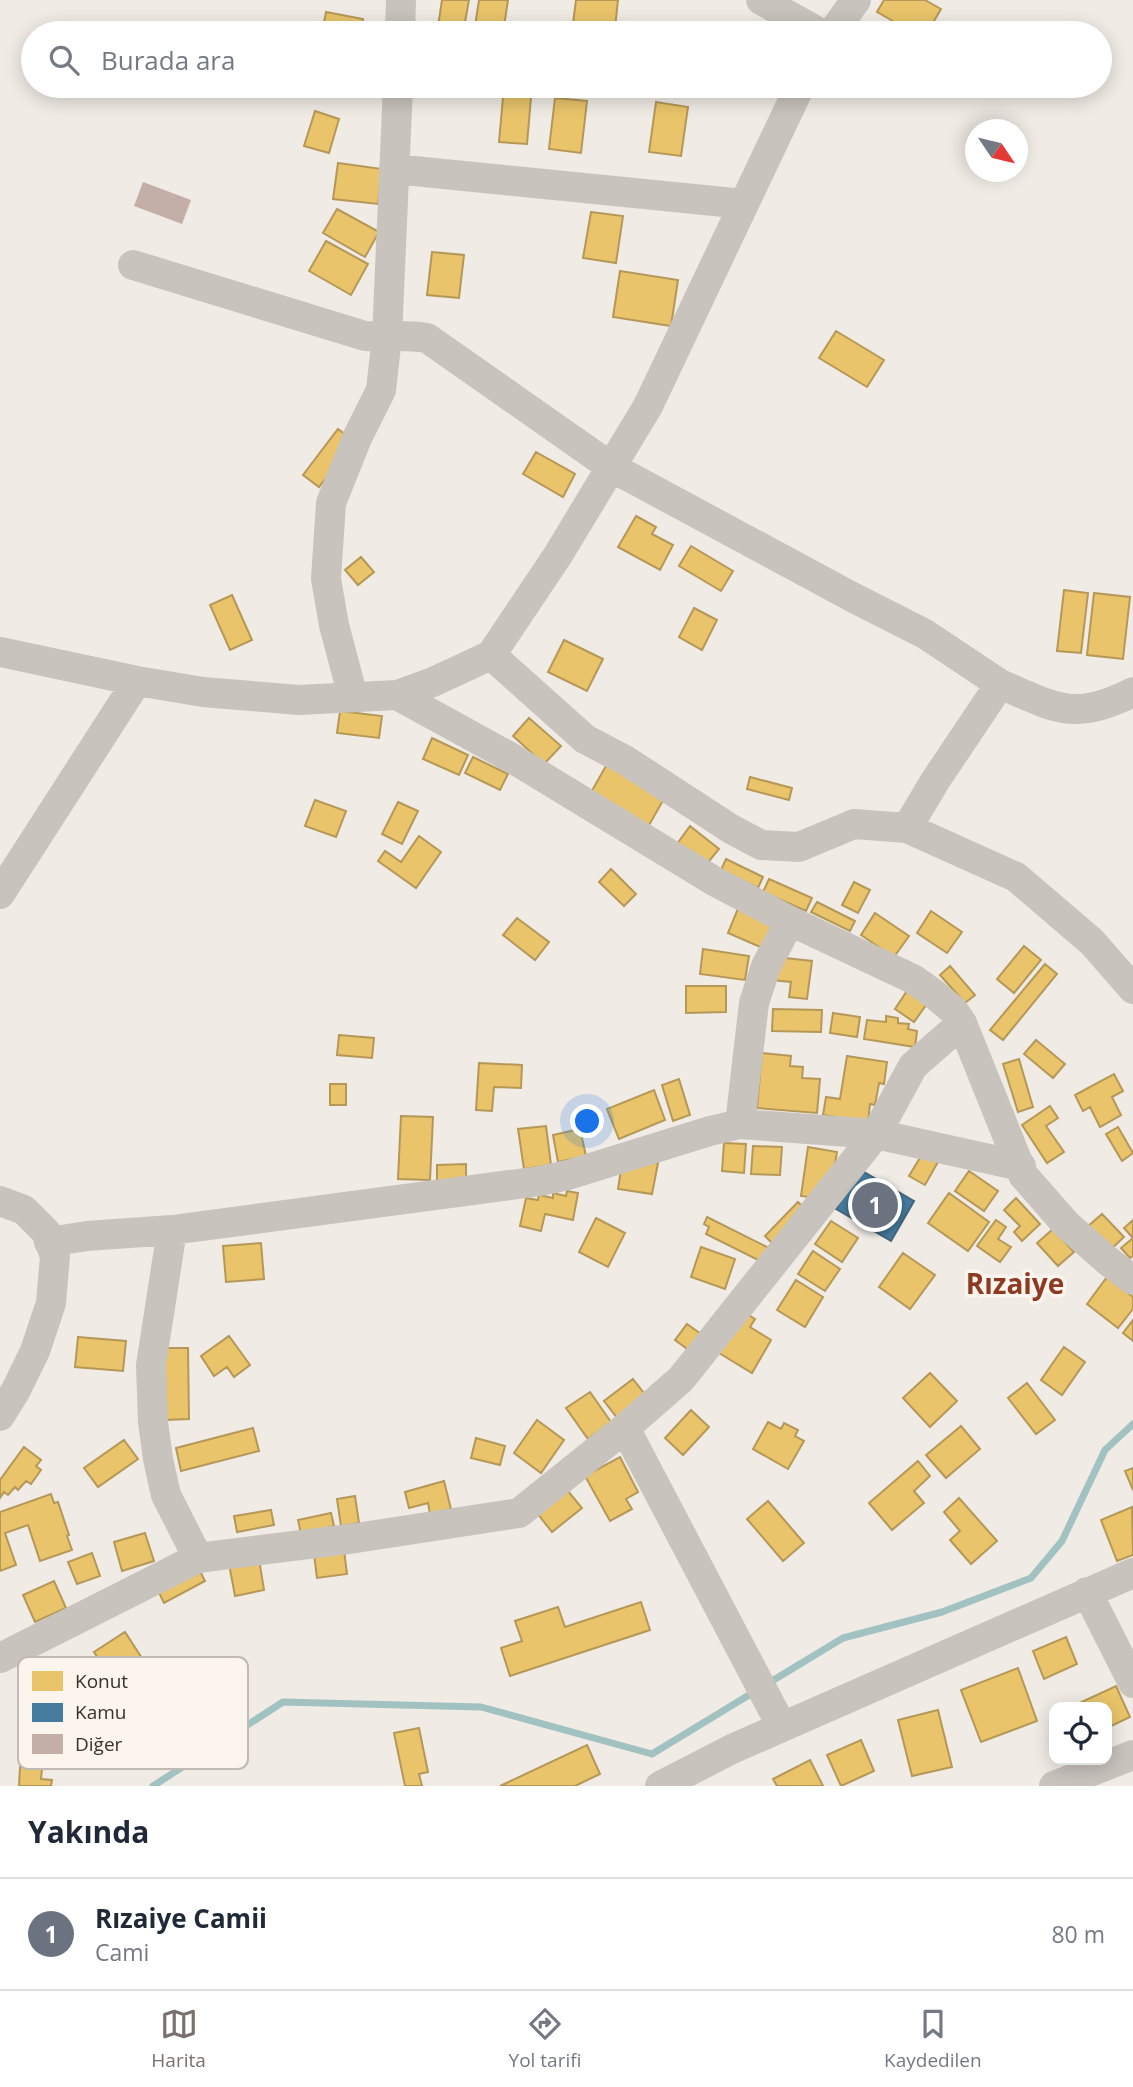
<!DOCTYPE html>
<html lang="tr">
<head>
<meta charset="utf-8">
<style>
	body { margin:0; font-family:"Open Sans",sans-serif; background:#f2f2f3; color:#1f2937 }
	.controls { position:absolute; right:21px; bottom:21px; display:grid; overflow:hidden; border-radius:14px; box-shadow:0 4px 18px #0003 }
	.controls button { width:63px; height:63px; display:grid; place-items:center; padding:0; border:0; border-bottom:2px solid #e0e1e3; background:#fff; color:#1f2937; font:35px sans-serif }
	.compass { position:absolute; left:965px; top:119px; width:63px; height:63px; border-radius:50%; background:#fff; box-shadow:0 4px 18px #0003; rotate:125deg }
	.you { position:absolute; left:588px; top:1122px; width:24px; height:24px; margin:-18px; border:5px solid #fff; border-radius:50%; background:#1a73e8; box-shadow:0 0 0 10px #1a73e833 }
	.badge { display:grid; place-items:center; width:46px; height:46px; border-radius:50%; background:#7a716c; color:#fff; font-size:23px; font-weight:700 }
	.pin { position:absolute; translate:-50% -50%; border:4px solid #fff; box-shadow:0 2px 7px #0006 }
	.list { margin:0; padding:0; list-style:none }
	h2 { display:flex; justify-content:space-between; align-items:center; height:91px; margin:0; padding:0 28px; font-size:30px }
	h2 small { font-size:23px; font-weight:400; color:#747a83 }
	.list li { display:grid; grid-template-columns:46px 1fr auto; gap:21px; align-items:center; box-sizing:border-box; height:112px; padding:0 28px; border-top:2px solid #e0e1e3 }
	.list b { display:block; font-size:26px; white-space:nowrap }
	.list p { margin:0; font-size:23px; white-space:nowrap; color:#747a83 }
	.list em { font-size:23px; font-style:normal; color:#747a83 }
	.icon { flex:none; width:38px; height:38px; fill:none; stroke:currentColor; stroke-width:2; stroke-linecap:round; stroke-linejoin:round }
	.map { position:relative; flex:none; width:1133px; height:1786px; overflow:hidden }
	.search { position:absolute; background:#fff; box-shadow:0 4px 18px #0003; left:21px; right:21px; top:21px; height:77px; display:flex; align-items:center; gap:18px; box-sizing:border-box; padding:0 24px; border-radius:38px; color:#747a83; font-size:26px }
	.sheet { height:203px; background:#fff }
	nav { display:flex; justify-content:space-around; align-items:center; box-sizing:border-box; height:98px; border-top:2px solid #e0e1e3; background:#fff; font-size:19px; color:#747a83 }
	nav a { display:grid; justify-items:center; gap:4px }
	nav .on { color:#7a716c }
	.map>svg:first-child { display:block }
	.homes { fill:#e9c46a; stroke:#b59857; stroke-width:2 }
	.public { fill:#457b9d; stroke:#42647b; stroke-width:2 }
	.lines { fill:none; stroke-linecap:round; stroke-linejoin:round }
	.stream { stroke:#a1c2c1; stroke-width:7 }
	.building { fill:#c3afa7 }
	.minor { stroke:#c9c3be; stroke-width:30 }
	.labels { text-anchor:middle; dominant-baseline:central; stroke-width:7; stroke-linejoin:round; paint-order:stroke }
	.district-label { font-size:28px; font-weight:bold; fill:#8c3b22; stroke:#fbf5ee }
	.key { fill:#fbf5ee; stroke:#c1bab4; stroke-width:2 }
	.key-label { font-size:19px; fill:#3b302b }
</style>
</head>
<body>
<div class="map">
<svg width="1133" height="1786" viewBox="0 0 1133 1786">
	<rect width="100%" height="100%" fill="#f0ebe5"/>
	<path class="homes" d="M442,0H469L463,33H437Z
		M479,0H508L503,33H474Z
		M576,0H618L615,28L573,23Z
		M884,0H925L941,9L927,33H914L877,12Z
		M326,12L363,19L361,33H322Z
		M671,27L719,33H670Z
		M504,86H532L527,144L499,142Z
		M555,98L587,101L581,153L549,149Z
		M656,102L688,107L681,156L649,152Z
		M315,111L339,119L329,153L304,146Z
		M338,163L382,169L378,204L333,199Z
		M337,209L379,232L365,257L323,233Z
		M591,212L623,216L616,263L583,258Z
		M326,241L368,264L351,295L309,271Z
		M432,252L464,255L459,298L427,295Z
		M620,271L678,280L671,326L613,317Z
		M836,331L884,360L867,387L819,358Z
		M338,429L354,441L319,487L303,475Z
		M536,452L575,474L563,497L523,474Z
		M636,516L656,527L652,534L673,545L660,570L618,547Z
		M691,546L733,571L721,591L679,566Z
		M361,557L374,572L358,585L345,570Z
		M1064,590L1088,593L1081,653L1057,651Z
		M1094,593L1130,597L1123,659L1087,655Z
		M232,595L252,640L230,650L210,605Z
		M694,608L717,620L702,650L679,637Z
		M564,640L603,659L587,691L548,672Z
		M340,711L382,716L379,738L337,733Z
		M529,718L561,746L544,764L513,736Z
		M432,738L468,755L459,775L423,759Z
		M473,757L508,774L500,790L465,773Z
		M607,764L665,797L648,827L590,794Z
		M750,777L792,788L789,800L747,789Z
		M315,800L346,811L336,837L305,826Z
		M398,802L418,811L402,844L382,834Z
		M690,826L719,849L705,866L677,844Z
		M419,836L441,852L416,888L378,861L385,851L401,862Z
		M726,859L763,877L758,888L721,870Z
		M611,869L636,894L624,906L599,882Z
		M769,879L812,898L806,911L763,892Z
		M854,882L870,890L858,913L842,905Z
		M817,902L855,921L850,931L811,912Z
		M739,906L779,923L767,950L728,933Z
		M931,911L962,932L947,953L917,933Z
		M875,913L909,936L894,957L861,935Z
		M517,918L549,942L535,960L503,935Z
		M1024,946L1041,960L1014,993L997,979Z
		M703,949L749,956L745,980L700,974Z
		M776,957L812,961L807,999L789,997L791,982L772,980Z
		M1045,964L1057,974L1003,1040L990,1030Z
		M950,966L975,995L965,1003L940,975Z
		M686,986H726V1012L686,1013Z
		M909,988L929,1001L914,1022L895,1009Z
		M773,1009L822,1010L821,1032L772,1031Z
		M833,1013L860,1017L857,1037L830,1033Z
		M886,1016L898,1018V1023L909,1024L908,1029L917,1031L915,1047L864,1039L867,1020L886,1022Z
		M339,1035L374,1038L372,1058L337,1055Z
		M1036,1040L1065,1064L1053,1078L1024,1054Z
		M762,1053L791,1056L790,1066L803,1067L802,1078L820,1079L817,1113L757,1108Z
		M847,1056L887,1062L884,1084L879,1083L875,1105L870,1104L868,1122L823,1115L826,1097L840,1099Z
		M1019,1059L1033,1107L1018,1112L1003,1064Z
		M479,1063L522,1065L521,1088L494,1087L492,1111L476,1110Z
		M1114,1074L1123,1091L1112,1097L1121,1115L1100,1127L1090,1107L1083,1111L1075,1095Z
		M679,1079L690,1115L673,1121L662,1085Z
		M330,1084H346V1105H330Z
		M654,1090L665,1120L619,1139L607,1109Z
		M1050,1106L1058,1118L1046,1126L1064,1152L1047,1163L1022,1125Z
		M401,1116L433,1117L430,1180L398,1179Z
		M546,1126L551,1165L524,1169L518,1129Z
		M1118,1127L1133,1153L1122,1161L1106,1134Z
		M580,1129L586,1156L558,1162L553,1135Z
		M724,1143L746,1144L744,1173L722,1171Z
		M753,1146L782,1147L780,1175L751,1174Z
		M808,1147L837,1152L834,1170L815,1198L801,1196Z
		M924,1151L939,1160L925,1185L909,1176Z
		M622,1163H658L652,1194L618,1189Z
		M466,1164V1182H437V1165Z
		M969,1171L998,1191L984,1211L955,1191Z
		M567,1191L578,1193L573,1220L545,1214L541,1231L520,1226L526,1198L538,1200L539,1195L553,1198V1193L566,1196Z
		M949,1193L989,1222L968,1251L928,1223Z
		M1016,1198L1040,1224L1022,1241L1014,1232L1020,1226L1004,1210Z
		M798,1202L803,1207L774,1245L765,1236Z
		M1102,1214L1124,1237L1109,1251L1087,1227Z
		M707,1217L769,1248L762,1262L706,1234L709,1227L704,1224Z
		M596,1218L625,1233L608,1267L579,1252Z
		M996,1220L1006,1227L998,1239L1011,1247L1000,1262L977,1246Z
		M1133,1220V1256L1130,1258L1121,1248L1133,1238L1124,1228Z
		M831,1221L858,1238L842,1262L815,1244Z
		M1053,1229L1074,1252L1058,1266L1037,1243Z
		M261,1243L264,1279L226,1282L223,1246Z
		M701,1247L735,1259L725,1289L691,1277Z
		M813,1251L840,1269L825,1291L798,1274Z
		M903,1253L935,1275L910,1309L879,1287Z
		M1107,1277L1133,1297V1309L1118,1328L1087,1304Z
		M796,1280L823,1297L805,1327L777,1310Z
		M744,1312L755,1319L750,1327L771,1340L752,1373L719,1353Z
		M1133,1320V1341L1123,1333Z
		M687,1324L701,1334L690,1351L675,1340Z
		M229,1336L250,1365L234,1377L227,1367L214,1376L201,1356Z
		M78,1337L126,1341L123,1371L75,1367Z
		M1064,1347L1085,1362L1062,1395L1041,1380Z
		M164,1348H188L189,1419L165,1420Z
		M930,1373L957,1401L930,1427L903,1398Z
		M633,1379L647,1397L618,1419L604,1401Z
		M1027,1383L1055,1420L1036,1434L1008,1398Z
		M590,1392L611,1422L588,1439L566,1408Z
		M691,1410L709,1427L683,1455L665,1438Z
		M537,1420L564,1440L541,1473L514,1453Z
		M768,1422L781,1429L784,1423L798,1430L795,1436L804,1441L788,1469L753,1449Z
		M961,1426L980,1449L946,1478L926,1455Z
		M253,1428L259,1451L181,1471L176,1448Z
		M476,1438L505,1446L500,1465L471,1458Z
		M124,1440L138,1459L98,1487L84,1468Z
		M24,1447L41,1460L36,1466L41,1470L31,1484L26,1481L18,1490L15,1487L8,1495L4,1492L0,1498V1480Z
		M620,1457L638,1492L626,1499L632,1509L610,1521L585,1476Z
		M918,1461L930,1476L914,1491L924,1503L892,1530L869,1503Z
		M1133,1468V1490L1125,1471Z
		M444,1481L451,1509L430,1514L428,1503L409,1508L405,1492Z
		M563,1485L582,1508L552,1532L533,1508Z
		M51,1494L54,1503L58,1502L69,1535L67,1536L72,1550L40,1561L28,1525L5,1533L16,1565L0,1571V1512Z
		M355,1496L359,1523L341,1526L337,1499Z
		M959,1498L997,1541L971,1564L950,1540L960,1531L944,1512Z
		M768,1501L804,1543L783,1561L747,1519Z
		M1132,1507L1133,1555L1117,1561L1101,1520Z
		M271,1510L274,1525L237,1532L234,1516Z
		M331,1513L334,1526L301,1534L298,1520Z
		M145,1533L154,1561L122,1571L114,1542Z
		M344,1550L347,1574L317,1578L314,1554Z
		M92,1553L100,1576L77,1584L68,1562Z
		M259,1559L264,1590L235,1596L229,1564Z
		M198,1567L205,1581L164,1603L157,1589Z
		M54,1581L66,1608L35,1622L23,1595Z
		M641,1602L650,1630L510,1676L501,1648L522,1641L515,1621L558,1607L565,1627Z
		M125,1632L151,1672L129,1686L118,1669L109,1675L94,1652Z
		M1066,1637L1077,1664L1044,1679L1033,1651Z
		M1018,1668L1037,1721L981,1742L961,1690Z
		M1116,1686L1130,1717L1107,1728V1707H1071Z
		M938,1710L952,1767L912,1776L898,1720Z
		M419,1728L428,1772L419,1774L422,1786H405L394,1733Z
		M861,1740L874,1771L841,1786L827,1755Z
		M587,1745L600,1774L575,1786H500Z
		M810,1760L823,1786H777L773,1779Z
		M20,1767L42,1769L41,1779L52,1780L51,1786H19Z"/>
	<path class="public" d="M859,1169L914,1201L891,1241L836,1209Z"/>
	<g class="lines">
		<path class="stream" d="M767,1684L843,1638L942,1612L1031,1578L1062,1541L1105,1450L1133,1424
			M153,1786L283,1702L481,1707L652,1754L754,1692"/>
	</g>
	<path class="building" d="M143,182L191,200L182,224L134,206Z"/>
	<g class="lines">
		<path class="minor" d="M761,0L820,33
			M400,33L401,0
			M832,33L856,0
			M394,169L744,204
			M133,265L365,336C386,337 406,334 427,338L611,467L854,598L925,634L1000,684L935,781L907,828
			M0,652L137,681L203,692L299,700L397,695L433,682L491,655L585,739L625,760L731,829L761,845L799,847L854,824L907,828L1016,877L1092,942L1133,989
			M491,655L558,555L648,406L800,86
			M1000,684C1056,708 1074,722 1133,692
			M397,695L510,757L714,881L790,921L913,979L934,994L953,1010L962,1023L1023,1175L1066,1224L1108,1261L1133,1280
			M353,697L334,625L326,579L331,503L357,438L381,390L387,337L398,86
			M0,894L137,681
			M740,1124L754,1003L766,966L790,921
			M0,1201L24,1210L46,1232L55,1256L51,1303L35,1351L16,1390L0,1416
			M172,1230L151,1365L153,1422L158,1459L166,1495L198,1558
			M49,1242L87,1236L172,1230L540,1181L568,1175L710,1131L740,1124L876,1134L1021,1166
			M625,1428L782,1727
			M1087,1592L1133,1683
			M0,1658L198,1558L356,1538L519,1513L625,1428L681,1379L876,1134L913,1066L962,1023
			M660,1786L732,1749L1133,1573
			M1054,1786L1133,1755"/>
	</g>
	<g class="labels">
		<g class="district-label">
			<text x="1015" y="1283">Rızaiye</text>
		</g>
	</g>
	<rect x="18" y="1657" width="230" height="112" rx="10" class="key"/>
	<rect x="32" y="1671" width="31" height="20" fill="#e9c46a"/>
	<rect x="32" y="1703" width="31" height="19" fill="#457b9d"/>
	<rect x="32" y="1734" width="31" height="20" fill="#c3afa7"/>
	<g class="key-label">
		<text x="75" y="1688">Konut</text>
		<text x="75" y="1719">Kamu</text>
		<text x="75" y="1751">Diğer</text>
	</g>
</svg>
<div class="controls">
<button><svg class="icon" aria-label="locate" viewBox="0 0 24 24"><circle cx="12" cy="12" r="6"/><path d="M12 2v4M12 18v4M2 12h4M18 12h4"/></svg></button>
</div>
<svg class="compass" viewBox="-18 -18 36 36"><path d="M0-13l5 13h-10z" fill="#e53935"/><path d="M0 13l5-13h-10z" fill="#747a83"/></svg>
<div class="you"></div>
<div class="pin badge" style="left:875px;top:1205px;background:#6b7280">1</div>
<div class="search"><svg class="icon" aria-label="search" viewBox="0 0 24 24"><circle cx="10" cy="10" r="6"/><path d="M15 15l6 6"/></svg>Burada ara</div>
</div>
<section class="sheet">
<h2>Yakında<small></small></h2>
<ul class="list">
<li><span class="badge" style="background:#6b7280">1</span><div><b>Rızaiye Camii</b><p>Cami</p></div><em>80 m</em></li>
</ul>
</section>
<nav>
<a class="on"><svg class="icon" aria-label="map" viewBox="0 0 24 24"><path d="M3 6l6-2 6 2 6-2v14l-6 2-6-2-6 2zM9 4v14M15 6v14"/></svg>Harita</a>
<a><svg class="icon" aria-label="directions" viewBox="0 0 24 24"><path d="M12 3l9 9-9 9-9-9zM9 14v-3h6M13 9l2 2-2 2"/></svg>Yol tarifi</a>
<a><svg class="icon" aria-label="saved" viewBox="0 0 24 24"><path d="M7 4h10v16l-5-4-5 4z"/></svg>Kaydedilen</a>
</nav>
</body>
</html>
